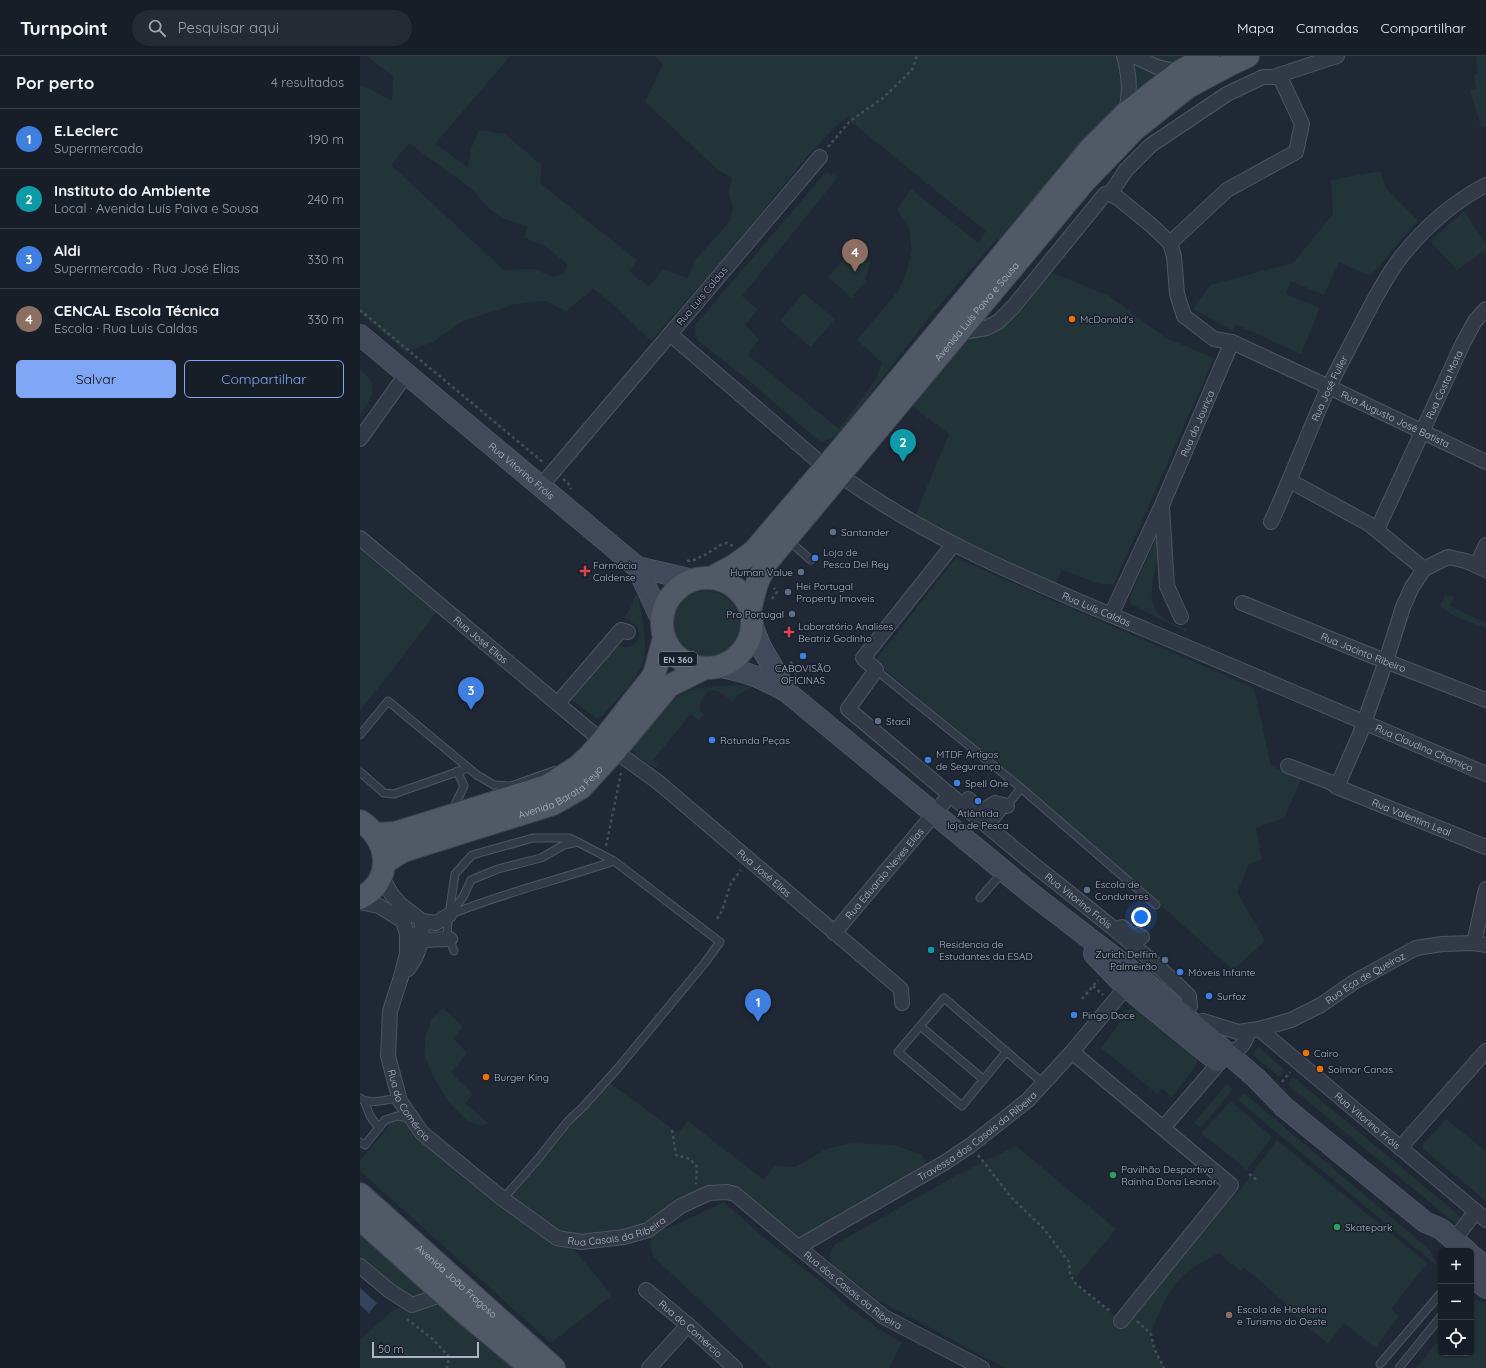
<!DOCTYPE html>
<html lang="pt">
<head>
<meta charset="utf-8">
<style>
	body { margin:0; font-family:Quicksand,sans-serif; background:#252b34; color:#f1f3f6 }
	.controls { position:absolute; right:12px; bottom:12px; display:grid; overflow:hidden; border-radius:6px; box-shadow:0 1px 3px #0004 }
	.controls button { width:36px; height:36px; display:grid; place-items:center; padding:0; border:0; border-bottom:1px solid #363c45; background:#181e28; color:#f1f3f6; font:20px sans-serif }
	.scale { position:absolute; left:12px; bottom:10px; width:107px; box-sizing:border-box; padding-left:4px; border:2px solid #adb5c4; border-top:0; font-size:11px; line-height:14px; white-space:nowrap; color:#adb5c4; -webkit-text-stroke:3px #191f2b; paint-order:stroke }
	.you { position:absolute; left:781px; top:861px; width:14px; height:14px; margin:-10px; border:3px solid #fff; border-radius:50%; background:#1a73e8; box-shadow:0 0 0 6px #1a73e833 }
	.badge { display:grid; place-items:center; width:26px; height:26px; border-radius:50%; background:#80a7f6; color:#fff; font-size:13px; font-weight:700 }
	.pin { position:absolute; translate:-50% -33px; filter:drop-shadow(0 1px 2px #0008) }
	.pin::after { content:''; position:absolute; top:21px; width:14px; height:12px; background:inherit; clip-path:polygon(0 0,100% 0,50% 100%) }
	.list { margin:0; padding:0; list-style:none }
	h2 { display:flex; justify-content:space-between; align-items:center; height:52px; margin:0; padding:0 16px; font-size:17px }
	h2 small { font-size:13px; font-weight:400; color:#9fa2a8 }
	.list li { display:grid; grid-template-columns:26px 1fr auto; gap:12px; align-items:center; box-sizing:border-box; height:60px; padding:0 16px; border-top:1px solid #363c45 }
	.list b { display:block; font-size:15px; white-space:nowrap }
	.list p { margin:0; font-size:13px; white-space:nowrap; color:#9fa2a8 }
	.list em { font-size:13px; font-style:normal; color:#9fa2a8 }
	.actions { display:flex; gap:8px; padding:12px 16px }
	.actions a { flex:1; padding:9px 0; border:1px solid #80a7f6; border-radius:6px; text-align:center; font-size:14px; color:#80a7f6 }
	.actions .main { background:#80a7f6; color:#111 }
	.icon { flex:none; width:22px; height:22px; fill:none; stroke:currentColor; stroke-width:2; stroke-linecap:round; stroke-linejoin:round }
	.map { position:relative; flex:none; width:1126px; height:1312px; overflow:hidden }
	header { display:flex; align-items:center; gap:24px; box-sizing:border-box; height:56px; padding:0 20px; background:#181e28; border-bottom:1px solid #363c45 }
	header strong { font-size:19px }
	nav { display:flex; gap:22px; margin-inline-start:auto; font-size:14px }
	.search { width:280px; height:36px; background:#252b34; display:flex; align-items:center; gap:10px; box-sizing:border-box; padding:0 14px; border-radius:22px; color:#9fa2a8; font-size:15px }
	main { display:flex }
	aside { flex:1; background:#181e28 }
	.map>svg:first-child { display:block }
	.green { fill:#223437; fill-rule:evenodd }
	.water { fill:#33435e }
	.lines { fill:none; stroke-linecap:round; stroke-linejoin:round }
	.lane-casing { stroke:#4e5562; stroke-width:9 }
	.street-casing { stroke:#4e5562; stroke-width:16 }
	.secondary-casing { stroke:#4e5562; stroke-width:22 }
	.primary-casing { stroke:#3d4350; stroke-width:24 }
	.path { stroke:#3f5155; stroke-width:2.5; stroke-dasharray:3 3; stroke-linecap:butt }
	.lane { stroke:#333a47; stroke-width:7 }
	.street { stroke:#333a47; stroke-width:14 }
	.secondary { stroke:#41495a; stroke-width:20 }
	.primary { stroke:#515967; stroke-width:22 }
	.food-dot { fill:#e8710a; stroke:#191f2b; stroke-width:1.5 }
	.service-dot { fill:#5c6f8a; stroke:#191f2b; stroke-width:1.5 }
	.shop-dot { fill:#3f7fe0; stroke:#191f2b; stroke-width:1.5 }
	.health-dot { fill:#e0444e; stroke:#191f2b; stroke-width:1.5 }
	.culture-dot { fill:#0f9aa8; stroke:#191f2b; stroke-width:1.5 }
	.leisure-dot { fill:#2e9e5b; stroke:#191f2b; stroke-width:1.5 }
	.education-dot { fill:#8d6e63; stroke:#191f2b; stroke-width:1.5 }
	.labels { text-anchor:middle; dominant-baseline:central; stroke-width:3; stroke-linejoin:round; paint-order:stroke }
	.shield { fill:#191f2b; stroke:#818896; stroke-width:1 }
	.shield-label { font-size:9px; font-weight:bold; fill:#adb5c4 }
	.street-label { font-size:10px; fill:#adb5c4; stroke:#191f2b }
	.poi-label { font-size:10px; fill:#adb5c4; stroke:#191f2b; text-anchor:start }
</style>
</head>
<body>
<header>
<strong>Turnpoint</strong>
<div class="search"><svg class="icon" aria-label="search" viewBox="0 0 24 24"><circle cx="10" cy="10" r="6"/><path d="M15 15l6 6"/></svg>Pesquisar aqui</div>
<nav><a>Mapa</a><a>Camadas</a><a>Compartilhar</a></nav>
</header>
<main>
<aside>
<h2>Por perto<small>4 resultados</small></h2>
<ul class="list">
<li><span class="badge" style="background:#3f7fe0">1</span><div><b>E.Leclerc</b><p>Supermercado</p></div><em>190 m</em></li>
<li><span class="badge" style="background:#0f9aa8">2</span><div><b>Instituto do Ambiente</b><p>Local · Avenida Luís Paiva e Sousa</p></div><em>240 m</em></li>
<li><span class="badge" style="background:#3f7fe0">3</span><div><b>Aldi</b><p>Supermercado · Rua José Elias</p></div><em>330 m</em></li>
<li><span class="badge" style="background:#8d6e63">4</span><div><b>CENCAL Escola Técnica</b><p>Escola · Rua Luis Caldas</p></div><em>330 m</em></li>
</ul>
<div class="actions"><a class="main">Salvar</a><a>Compartilhar</a></div>
</aside>
<div class="map">
<svg width="1126" height="1312" viewBox="0 0 1126 1312">
	<rect width="100%" height="100%" fill="#202836"/>
	<path class="green" d="M6,0H150L75,88L108,111L111,93L119,74L145,78L182,109L180,127L277,204L269,215L289,231L303,213L327,222L337,202L370,165L373,154L369,137L372,122L357,113L285,46L303,8L295,0H848L648,192L637,183L572,258L484,372L473,383L461,385L454,381L394,329L337,284L335,275L336,268L466,116L478,121L382,240L398,253L385,269L399,283L388,299L479,373L516,323L522,306L497,284L539,234L546,217L552,195L549,171L537,153L551,133L618,187L626,175L490,65L489,59C451,91 422,132 391,170C358,209 324,247 291,285L254,249L233,233L206,255L186,245L155,248L103,265L73,286L46,296L0,257V30L10,33L32,45L33,20ZM49,87L113,134L127,151L144,163L167,170L165,182L185,190L207,208L204,218L192,221L175,213L144,214L31,109Z
		M1116,0H1126V71H1121L1110,34L1116,33L1114,20L1118,18Z
		M1020,115L1026,132L1058,165C1041,182 1027,202 1010,220L979,206L964,239L931,225L926,238L960,252L941,298L875,268L873,275L833,253L850,229L933,207L973,158L971,124Z
		M1104,155L1126,188V194L1097,214L1070,185Z
		M493,191L510,205L505,226L491,242L468,221Z
		M684,213L749,240L806,282L854,302L754,528H740L702,514L693,533L555,460L589,378L543,343L598,277L626,272Z
		M443,237L475,263L451,291L420,265Z
		M0,313C20,328 13,342 0,359Z
		M0,482L81,550L23,626L0,654Z
		M796,483L805,484C798,505 780,545 803,562C810,567 819,569 826,573V576L771,548L770,541Z
		M596,502L894,632L911,710L941,724L924,762L896,772L902,803L889,808L877,836L905,885L873,914L815,862L515,605Z
		M312 569a34 34 0 1 1 68 0a34 34 0 1 1-68 0Z
		M278,539C281,556 288,587 284,603C278,623 256,645 242,660L239,662L235,661L212,644L256,591C260,589 264,592 268,591C271,591 274,588 276,586C285,575 273,566 264,561L271,551L275,540Z
		M1085,539L1094,541L1090,550L1126,567V572L1094,560L1080,550Z
		M378,629L390,631L389,633L378,639L373,646C368,642 363,637 357,635C345,632 340,645 340,654L344,659L339,664L331,658L293,704L298,709L295,711C287,709 276,700 272,693L273,689C289,670 304,644 328,635C344,630 362,630 378,629Z
		M83,952L103,971L93,982L107,997L91,1017L113,1038L105,1047L129,1068L121,1070L107,1064L89,1046L73,1020L64,998L66,979L72,963Z
		M772,953L783,957L834,998L837,1004L836,1009L812,1041L802,1032L797,1038L741,992L760,966L755,960L763,955Z
		M898,991L925,1014L919,1021L892,998Z
		M933,1021L1102,1162L1096,1168L928,1029Z
		M247,1025L318,1077L328,1065L404,1124L414,1110L435,1111L466,1093L491,1087L534,1089L562,1099L571,1114L438,1191L375,1138L359,1137L288,1174L198,1183L217,1197L252,1239L191,1287L0,1115V1104L27,1073L25,1064L52,1062L143,1142Z
		M867,1028L873,1033L841,1072L834,1067Z
		M884,1037L1070,1194L1077,1210L878,1044Z
		M871,1045L912,1081L887,1114L841,1077Z
		M1086,1063L1126,1095V1145L1061,1091Z
		M917,1084L1067,1207L1031,1253L1039,1260L1015,1292L984,1267L968,1288L934,1259L924,1246L884,1211L880,1215L859,1197C825,1214 813,1224 798,1260C796,1265 792,1272 791,1277C790,1289 799,1302 804,1312H645L518,1244L472,1208L469,1201L474,1189L595,1120L656,1090L756,1173L717,1220L710,1219L716,1228L761,1265L873,1135L877,1138Z
		M364,1146L403,1181L461,1226L490,1252L519,1273L542,1287L529,1312H411L292,1199L290,1186L294,1175L309,1172Z
		M0,1163L171,1312H0V1284L33,1254L51,1249L0,1218Z
		M1113,1244L1126,1247V1312H1056L1081,1282V1297H1111V1246Z"/>
	<path class="water" d="M0,1232L17,1247L9,1257L0,1249Z"/>
	<g class="lines">
		<g class="lane-casing">
			<path id="lane" d="M428,484L451,504
				M516,614L661,732L629,772
				M0,679L28,645L117,719L134,729L151,730L196,714
				M0,716L24,737L34,738L108,712
				M661,732L796,849
				M92,755L104,730L97,715
				M620,842L644,815
				M89,859L95,818L112,799L173,782H210L254,805L360,886L344,908L258,1012L223,1051L208,1065L177,1104L143,1143
				M89,859L103,841L111,824L138,813L181,802L204,789L218,786
				M94,895L87,876L89,859C142,837 199,824 254,805
				M560,970L623,1023
				M646,996L602,1050L538,996L584,942L683,1027
				M0,1042C8,1049 23,1044 33,1043L37,1035
				M4,1044L10,1060L19,1072
				M0,1086L5,1089L25,1064L37,1060L50,1062
				M1020,1308L1081,1237
				M1039,1312L1081,1260"/>
		</g>
		<g class="street-casing">
			<g id="street">
				<path d="M764,0C770,22 770,35 766,57"/>
				<path d="M774,0L797,11L819,16"/>
				<path d="M913,21L977,0"/>
				<path d="M460,101L310,278L465,411"/>
				<path id="s1" d="M750,138L758,142L791,169L810,187L814,200L817,238L824,260L854,283L872,286L969,331L1126,406"/>
				<path d="M598,277L626,272L638,266L653,251L745,138H750L766,114L791,89L867,38L903,21H920L942,68L936,96L867,134L810,187"/>
				<path d="M0,383L47,317"/>
				<path id="s2" d="M480,419C573,487 683,530 789,575C902,622 1014,670 1126,718"/>
				<path d="M930,425L1009,468L1064,513"/>
				<path d="M181,430L310,278"/>
				<path d="M802,451L807,530L821,561"/>
				<path id="s3" d="M911,466C931,423 947,379 967,335C975,318 984,301 993,284C1008,256 1022,226 1041,201C1064,172 1093,146 1126,129"/>
				<path id="s4" d="M1017,474L1103,287L1115,265L1126,253"/>
				<path id="s5" d="M0,482L242,685"/>
				<path id="s6" d="M593,489L503,602L516,614L488,653C550,705 611,757 674,809C727,851 781,892 829,940L830,950L824,959"/>
				<path d="M1117,509L1126,489"/>
				<path id="s7" d="M882,547L1005,597L1126,644"/>
				<path id="s8" d="M751,559L802,449L872,286"/>
				<path d="M198,647L261,574L268,576"/>
				<path id="s9" d="M255,695L298,726L541,933L542,947"/>
				<path id="s10" d="M928,710L970,726L977,731L1126,791"/>
				<path d="M977,731L1000,678L1026,605L1043,551L1052,531L1064,513L1088,501L1106,505L1126,514"/>
				<path d="M608,743L619,752L624,754L635,747L647,750"/>
				<path d="M21,820L32,839L40,848L62,865C62,884 60,897 48,913"/>
				<path id="s11" d="M0,846L19,850L43,865L47,878V898L41,921L30,955L28,1000L40,1045L62,1077L143,1143L197,1182L221,1186L264,1181L288,1174L321,1150L349,1137L367,1136L375,1138L438,1191L524,1261L622,1312"/>
				<path d="M62,865L76,867L89,859"/>
				<path d="M762,871L773,881L778,879L782,881"/>
				<path id="s12" d="M474,877L590,739"/>
				<path d="M56,878L62,884L90,883"/>
				<path d="M1114,887L1126,833"/>
				<path id="s13" d="M834,968L843,965L878,976L899,973L931,964L961,949L994,926L1056,892L1082,888L1114,887L1126,889"/>
				<path id="s14" d="M899,973L1126,1164"/>
				<path d="M712,996L871,1129L761,1265"/>
				<path d="M867,997C882,993 884,989 889,975"/>
				<path d="M803,1072L859,1007"/>
				<path d="M1040,1092L1126,995"/>
				<path d="M1094,1184L1116,1155"/>
				<path id="s15" d="M438,1191L584,1107L611,1089L668,1044L712,996L766,931"/>
				<path d="M0,1210L30,1235L52,1249L84,1238"/>
				<path id="s16" d="M286,1234L328,1269L375,1312"/>
				<path d="M289,1312L328,1269"/>
			</g>
		</g>
		<g class="secondary-casing">
			<g id="secondary">
				<path id="s17" d="M0,279L277,511L301,563"/>
				<path d="M277,511L333,524"/>
				<path d="M393,571L401,591L427,636"/>
				<path d="M361,611C387,616 405,623 427,636L673,839L776,918L896,1022L924,1051L1065,1166L1081,1173L1107,1195"/>
				<path d="M734,898L766,931L857,1005"/>
				<path d="M1111,1199L1126,1211"/>
				<path d="M1111,1220L1126,1232"/>
			</g>
		</g>
		<g class="primary-casing">
			<g id="primary">
				<circle cx="347" cy="567" r="45"/>
				<path d="M351,522L375,509L394,495L486,387L730,93L766,57L819,16L848,0"/>
				<path id="s18" d="M390,553L397,527L407,506L724,126L775,73L828,31L869,9L888,0"/>
				<path d="M0,765C30,783 34,825 0,842"/>
				<path d="M16,778L35,777L187,730L217,711L230,699L242,685L294,619L304,582"/>
				<path id="s19" d="M24,807L43,795L193,748L221,732L255,695L309,630L343,613"/>
				<path id="s20" d="M0,1138L194,1312"/>
				<path d="M0,1163L106,1258L171,1312"/>
			</g>
		</g>
		<path class="path" d="M468,91L490,65L523,42L552,14L557,0
			M0,254L184,407
			M203,423L208,427L211,433
			M327,505L334,504L345,499L362,488L367,487L373,490
			M412,543L417,536L414,532
			M430,606L436,611L437,616L436,618
			M246,790L261,717
			M357,863L362,855L371,827L381,814
			M733,930L743,939
			M722,943L738,924
			M922,1026L930,1016
			M312,1074L316,1099L330,1103L337,1111L336,1128
			M618,1099L651,1141L683,1172L709,1206L710,1218L716,1228L751,1256
			M889,1118L897,1124
			M47,1263L74,1284L89,1301L87,1312
			M777,1265L791,1278L794,1292L804,1312"/>
		<use href="#lane" class="lane"/>
		<use href="#street" class="street"/>
		<use href="#secondary" class="secondary"/>
		<use href="#primary" class="primary"/>
	</g>
	<g class="food-dot">
		<circle cx="712" cy="263" r="4"/>
		<circle cx="946" cy="997" r="4"/>
		<circle cx="960" cy="1013" r="4"/>
		<circle cx="126" cy="1021" r="4"/>
	</g>
	<g class="service-dot">
		<circle cx="473" cy="476" r="4"/>
		<circle cx="441" cy="516" r="4"/>
		<circle cx="428" cy="536" r="4"/>
		<circle cx="432" cy="558" r="4"/>
		<circle cx="518" cy="665" r="4"/>
		<circle cx="727" cy="834" r="4"/>
		<circle cx="805" cy="904" r="4"/>
	</g>
	<g class="shop-dot">
		<circle cx="455" cy="502" r="4"/>
		<circle cx="443" cy="600" r="4"/>
		<circle cx="352" cy="684" r="4"/>
		<circle cx="568" cy="704" r="4"/>
		<circle cx="597" cy="727" r="4"/>
		<circle cx="618" cy="745" r="4"/>
		<circle cx="820" cy="916" r="4"/>
		<circle cx="849" cy="940" r="4"/>
		<circle cx="714" cy="959" r="4"/>
	</g>
	<g class="health-dot">
		<path d="M223 509h4v4h4v4h-4v4h-4v-4h-4v-4h4z"/>
		<path d="M427 570h4v4h4v4h-4v4h-4v-4h-4v-4h4z"/>
	</g>
	<circle class="culture-dot" cx="571" cy="894" r="4"/>
	<g class="leisure-dot">
		<circle cx="753" cy="1119" r="4"/>
		<circle cx="977" cy="1171" r="4"/>
	</g>
	<circle class="education-dot" cx="869" cy="1259" r="4"/>
	<g class="labels">
		<rect class="shield" x="299" y="596" width="38" height="14" rx="3"/>
		<g class="shield-label">
			<text x="318" y="603">EN 360</text>
		</g>
		<g class="street-label">
			<text transform="translate(342 240) rotate(-50)">Rua Luis Caldas</text>
			<text stroke="none"><textPath href="#s18" startOffset="377">Avenida Luís Paiva e Sousa</textPath></text>
			<text stroke="none"><textPath href="#s4" startOffset="160">Rua Costa Mota</textPath></text>
			<text stroke="none"><textPath href="#s3" startOffset="146">Rua José Fuller</textPath></text>
			<text stroke="none"><textPath href="#s1" startOffset="389">Rua Augusto José Batista</textPath></text>
			<text stroke="none"><textPath href="#s8" startOffset="210">Rua da Jouriça</textPath></text>
			<text stroke="none"><textPath href="#s17" startOffset="211">Rua Vitorino Fróis</textPath></text>
			<text stroke="none"><textPath href="#s2" startOffset="290">Rua Luís Caldas</textPath></text>
			<text stroke="none"><textPath href="#s5" startOffset="158">Rua José Elias</textPath></text>
			<text stroke="none"><textPath href="#s7" startOffset="131">Rua Jacinto Ribeiro</textPath></text>
			<text stroke="none"><textPath href="#s2" startOffset="646">Rua Claudina Chamiço</textPath></text>
			<text stroke="none"><textPath href="#s19" startOffset="192">Avenida Barata Feyo</textPath></text>
			<text stroke="none"><textPath href="#s10" startOffset="134">Rua Valentim Leal</textPath></text>
			<text stroke="none"><textPath href="#s12" startOffset="78">Rua Eduardo Neves Elias</textPath></text>
			<text stroke="none"><textPath href="#s9" startOffset="193">Rua José Elias</textPath></text>
			<text stroke="none"><textPath href="#s6" startOffset="510">Rua Vitorino Fróis</textPath></text>
			<text stroke="none"><textPath href="#s13" startOffset="186">Rua Eça de Queiroz</textPath></text>
			<text stroke="none"><textPath href="#s11" startOffset="240">Rua do Comércio</textPath></text>
			<text stroke="none"><textPath href="#s14" startOffset="142">Rua Vitorino Fróis</textPath></text>
			<text stroke="none"><textPath href="#s15" startOffset="211">Travessa dos Casais da Ribeira</textPath></text>
			<text stroke="none"><textPath href="#s11" startOffset="504">Rua Casais da Ribeira</textPath></text>
			<text stroke="none"><textPath href="#s20" startOffset="130">Avenida João Fragoso</textPath></text>
			<text stroke="none"><textPath href="#s11" startOffset="785">Rua dos Casais da Ribeira</textPath></text>
			<text stroke="none"><textPath href="#s16" startOffset="59">Rua do Comércio</textPath></text>
		</g>
		<g class="poi-label">
			<text x="720" y="263">McDonald's</text>
			<text x="481" y="476">Santander</text>
			<text x="463" y="496">Loja de<tspan x="463" dy="12">Pesca Del Rey</tspan></text>
			<text x="233" y="509">Farmácia<tspan x="233" dy="12">Caldense</tspan></text>
			<text x="433" y="516" text-anchor="end">Human Value</text>
			<text x="436" y="530">Hei Portugal<tspan x="436" dy="12">Property Imoveis</tspan></text>
			<text x="424" y="558" text-anchor="end">Pro Portugal</text>
			<text x="438" y="570">Laboratório Analises<tspan x="438" dy="12">Beatriz Godinho</tspan></text>
			<text x="443" y="612" text-anchor="middle">CABOVISÃO<tspan x="443" dy="12">OFICINAS</tspan></text>
			<text x="526" y="665">Stacil</text>
			<text x="360" y="684">Rotunda Peças</text>
			<text x="576" y="698">MTDF Artigos<tspan x="576" dy="12">de Segurança</tspan></text>
			<text x="605" y="727">Spell One</text>
			<text x="618" y="757" text-anchor="middle">Atlântida<tspan x="618" dy="12">loja de Pesca</tspan></text>
			<text x="735" y="828">Escola de<tspan x="735" dy="12">Condutores</tspan></text>
			<text x="579" y="888">Residencia de<tspan x="579" dy="12">Estudantes da ESAD</tspan></text>
			<text x="797" y="898" text-anchor="end">Zurich Delfim<tspan x="797" dy="12">Palmeirão</tspan></text>
			<text x="828" y="916">Móveis Infante</text>
			<text x="857" y="940">Surfoz</text>
			<text x="722" y="959">Pingo Doce</text>
			<text x="954" y="997">Cairo</text>
			<text x="968" y="1013">Solmar Canas</text>
			<text x="134" y="1021">Burger King</text>
			<text x="761" y="1113">Pavilhão Desportivo<tspan x="761" dy="12">Rainha Dona Leonor</tspan></text>
			<text x="985" y="1171">Skatepark</text>
			<text x="877" y="1253">Escola de Hotelaria<tspan x="877" dy="12">e Turismo do Oeste</tspan></text>
		</g>
	</g>
</svg>
<div class="controls">
<button>+</button>
<button>−</button>
<button><svg class="icon" aria-label="locate" viewBox="0 0 24 24"><circle cx="12" cy="12" r="6"/><path d="M12 2v4M12 18v4M2 12h4M18 12h4"/></svg></button>
</div>
<div class="scale">50 m</div>
<div class="you"></div>
<div class="pin badge" style="left:398px;top:966px;background:#3f7fe0">1</div>
<div class="pin badge" style="left:543px;top:406px;background:#0f9aa8">2</div>
<div class="pin badge" style="left:111px;top:654px;background:#3f7fe0">3</div>
<div class="pin badge" style="left:495px;top:216px;background:#8d6e63">4</div>
</div>
</main>
</body>
</html>
